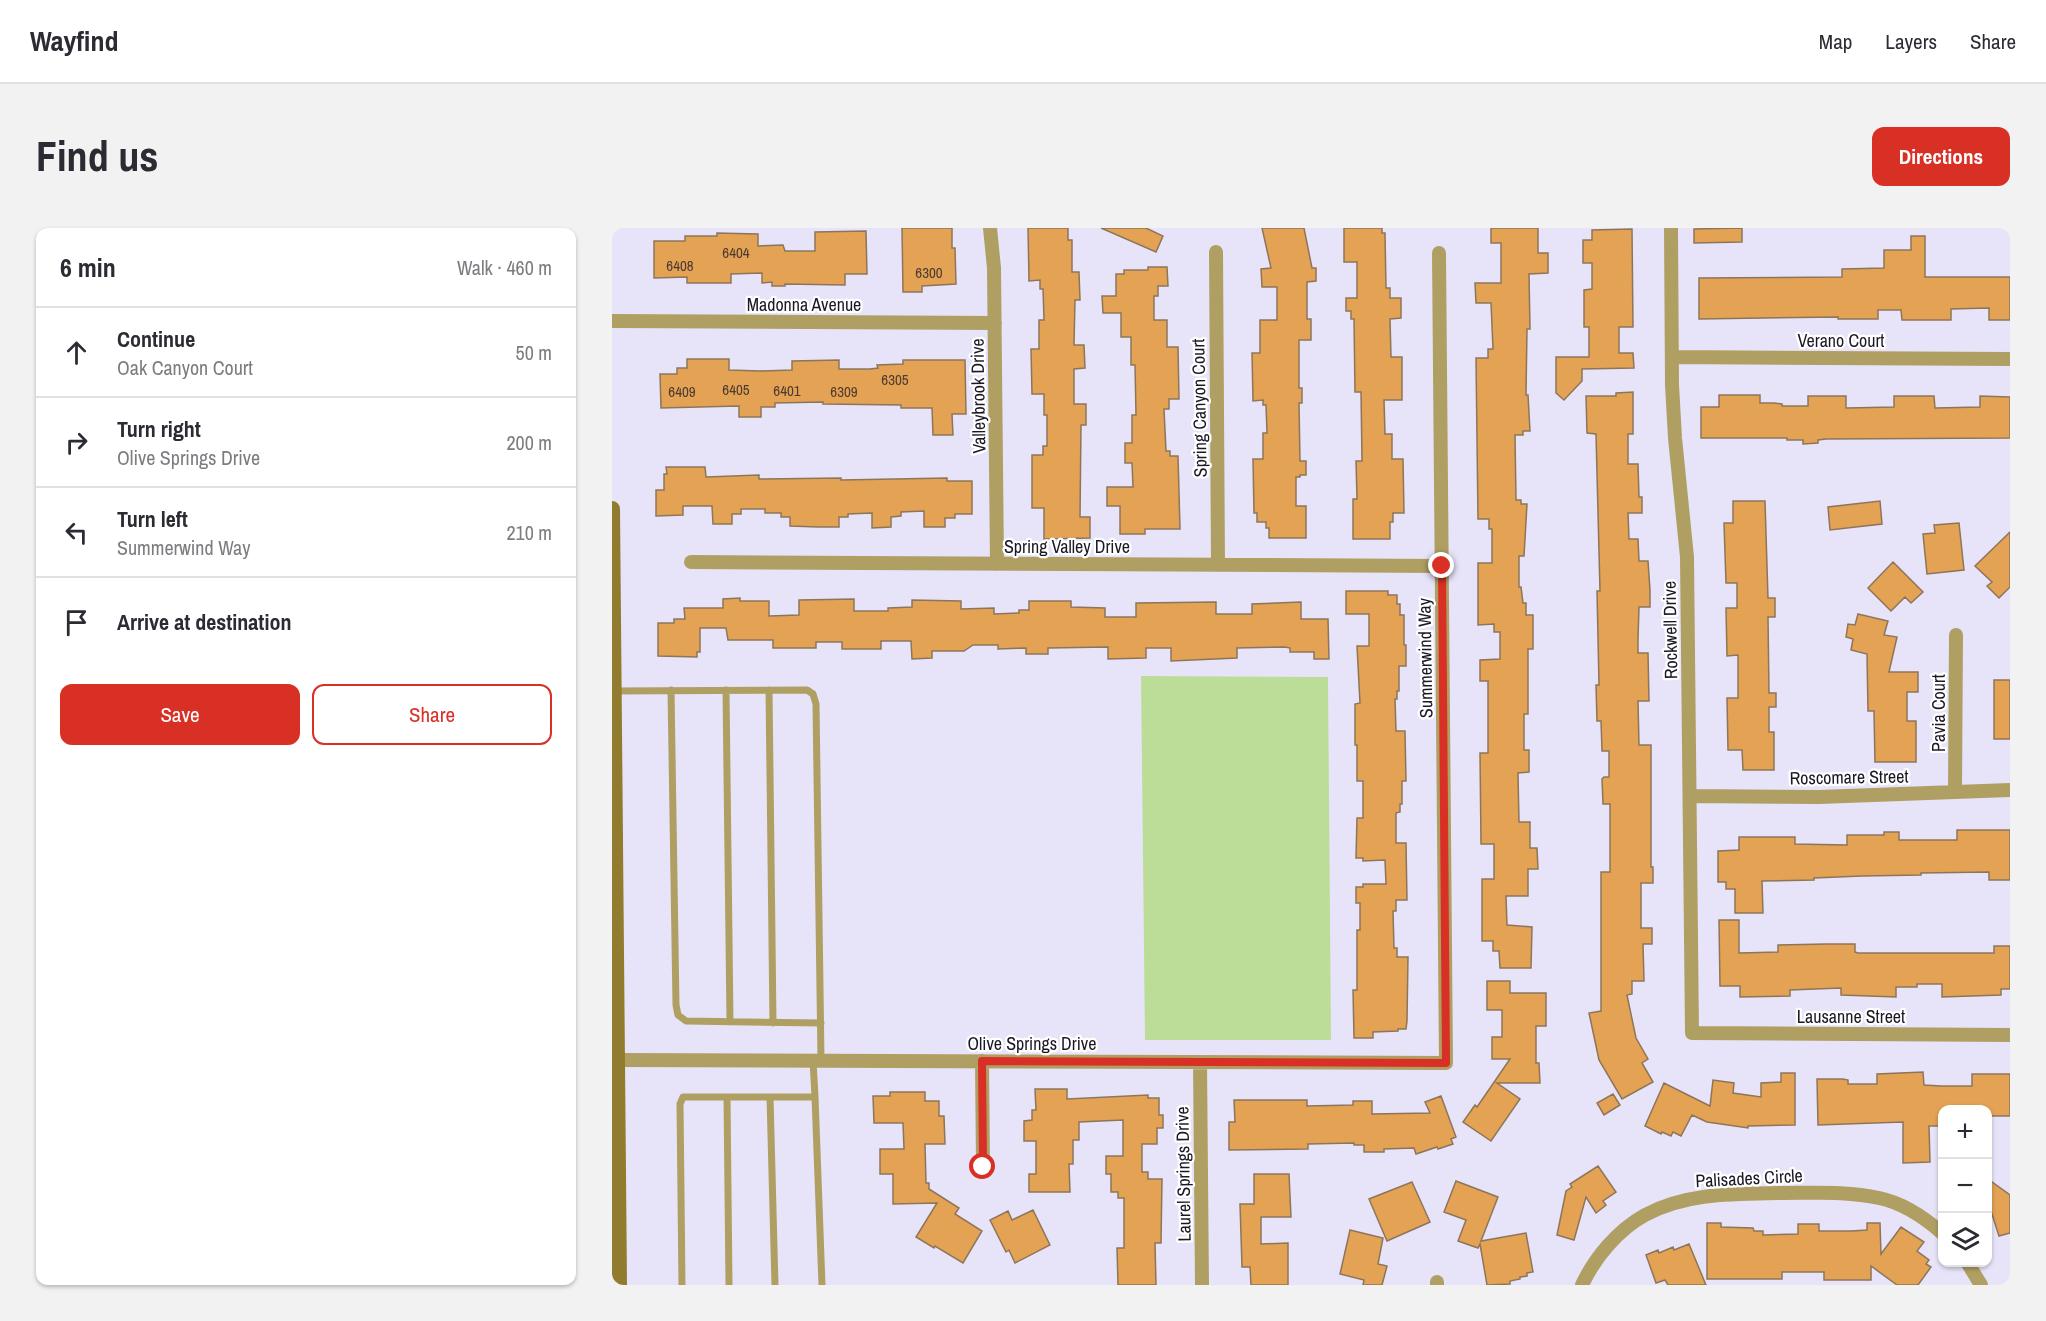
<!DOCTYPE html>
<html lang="en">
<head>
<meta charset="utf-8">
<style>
	body { margin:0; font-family:"Archivo Narrow",sans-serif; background:#f2f2f3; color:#2b2b33 }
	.controls { position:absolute; right:18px; bottom:18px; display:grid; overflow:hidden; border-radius:12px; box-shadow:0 2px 4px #0004 }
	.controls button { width:54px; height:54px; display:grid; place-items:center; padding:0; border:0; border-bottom:2px solid #e1e1e2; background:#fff; color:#2b2b33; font:30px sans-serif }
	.stop { position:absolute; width:18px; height:18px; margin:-14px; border:4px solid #d93025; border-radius:50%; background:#fff }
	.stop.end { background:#d93025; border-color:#fff; box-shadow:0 2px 6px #0008 }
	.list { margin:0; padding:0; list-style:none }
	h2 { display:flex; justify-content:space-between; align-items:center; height:78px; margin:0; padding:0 24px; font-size:26px }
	h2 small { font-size:20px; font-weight:400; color:#7c7c81 }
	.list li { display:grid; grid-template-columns:39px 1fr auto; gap:18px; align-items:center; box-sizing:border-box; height:90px; padding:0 24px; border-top:2px solid #e1e1e2 }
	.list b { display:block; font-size:22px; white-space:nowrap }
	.list p { margin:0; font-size:20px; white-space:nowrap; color:#7c7c81 }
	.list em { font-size:20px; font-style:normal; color:#7c7c81 }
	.actions { display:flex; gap:12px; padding:18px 24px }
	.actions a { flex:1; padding:14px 0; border:2px solid #d93025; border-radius:12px; text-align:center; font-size:21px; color:#d93025 }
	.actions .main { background:#d93025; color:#fff }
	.icon { flex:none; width:33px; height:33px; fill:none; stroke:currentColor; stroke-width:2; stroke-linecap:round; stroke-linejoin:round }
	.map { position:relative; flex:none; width:1398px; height:1057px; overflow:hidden; border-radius:12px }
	header { display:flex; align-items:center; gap:36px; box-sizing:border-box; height:84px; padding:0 30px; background:#fff; border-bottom:2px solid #e1e1e2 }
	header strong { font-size:28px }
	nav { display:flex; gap:33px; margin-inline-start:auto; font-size:21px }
	.intro { display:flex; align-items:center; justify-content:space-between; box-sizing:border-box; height:144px; padding:0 36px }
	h1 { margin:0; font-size:42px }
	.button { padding:15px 27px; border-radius:12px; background:#d93025; color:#fff; font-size:21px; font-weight:700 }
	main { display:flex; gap:36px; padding:0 36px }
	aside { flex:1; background:#fff; border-radius:12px; box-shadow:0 2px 4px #0004 }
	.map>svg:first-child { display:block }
	.green { fill:#bcdd97 }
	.building { fill:#e3a254; stroke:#8d755a; stroke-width:1.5 }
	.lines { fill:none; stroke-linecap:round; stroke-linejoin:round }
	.service { stroke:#b09f63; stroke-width:7 }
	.minor { stroke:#b09f63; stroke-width:14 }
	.secondary { stroke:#907b2e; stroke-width:16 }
	.route { stroke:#d93025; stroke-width:8 }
	.labels { text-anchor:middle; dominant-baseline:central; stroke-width:4.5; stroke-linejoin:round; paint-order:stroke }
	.number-label { font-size:15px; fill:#4d3a31 }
	.street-label { font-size:18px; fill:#1b1825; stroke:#fff }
</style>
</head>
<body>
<header>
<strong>Wayfind</strong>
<nav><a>Map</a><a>Layers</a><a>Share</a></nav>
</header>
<div class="intro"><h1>Find us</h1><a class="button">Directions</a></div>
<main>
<aside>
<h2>6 min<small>Walk · 460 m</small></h2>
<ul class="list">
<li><svg class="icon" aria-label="ahead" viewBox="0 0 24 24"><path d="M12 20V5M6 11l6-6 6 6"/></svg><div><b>Continue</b><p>Oak Canyon Court</p></div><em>50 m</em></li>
<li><svg class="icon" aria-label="right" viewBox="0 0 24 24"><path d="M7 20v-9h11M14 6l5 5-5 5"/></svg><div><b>Turn right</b><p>Olive Springs Drive</p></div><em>200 m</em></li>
<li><svg class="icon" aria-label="left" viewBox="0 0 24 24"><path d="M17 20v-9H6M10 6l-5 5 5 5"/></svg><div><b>Turn left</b><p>Summerwind Way</p></div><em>210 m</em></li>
<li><svg class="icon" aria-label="arrive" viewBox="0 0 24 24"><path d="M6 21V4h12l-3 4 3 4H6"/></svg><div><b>Arrive at destination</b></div></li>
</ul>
<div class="actions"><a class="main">Save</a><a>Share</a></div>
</aside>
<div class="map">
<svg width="1398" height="1057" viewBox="0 0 1398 1057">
	<rect width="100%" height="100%" fill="#e7e4fa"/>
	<path class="green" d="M529,448L716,449L719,812H533Z"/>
	<path class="building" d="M290,0H340V20H343L344,56L310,58V64H291Z
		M416,0H456V12H460V44H467L468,72H463L462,117H472L473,140L462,141V176H474V197H469L468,289H478V310L432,311V280H420V227H431V218H435V187H432V166H420L419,121H427V92H432L431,61H428V52L417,53Z
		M489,0H534L551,8L544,24Z
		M650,0H692L700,40H704V53L695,54V91H699V112H687V160H690V175H687L688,233H694V247H688V249H684V278H694V310H657V300H654V294H645V285H642L641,231H651V205H655L654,177H651V172L641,173L640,125H648V92H665V59H650L649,41L659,40Z
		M732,0H770V5H773L774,60H778V70H789V90L778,91L779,129H790V172H772L773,206H780V231H791L792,285H781V294H778V311H741V271H745L744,233H750L749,164H743L742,91H739V83H734V70H745V34H732Z
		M879,0H926V25H936V45L917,46L918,101H915L914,167H916L918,203H911V207H903L904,272H909V276H915L912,328H907V359H909L911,375H914V387H921V421H916V486H912V522H917V544L906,545L907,594H918V620H925L926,641H916V668H894L895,697L920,699L919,740H888L887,723H881V713H870V651H882V616H869L868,525H876V453H868V432L888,431V404H882V396L866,397V335H880V301H877V291H866L864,130H876V121H881L879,75H864L863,55H889V15H879Z
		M1130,0V14L1082,15V1Z
		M1020,1L1021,99H1007V125H1021L1022,140L970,141V153L952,172L944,165V129H977V99H972V62L980,61V35H971V12H980V2Z
		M254,3L255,46H233V57L173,56V58H160V54L150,55V45L119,46V55H75V49L42,50V13H73V8H105V5L146,6V18L171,17L173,23H203V4Z
		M1299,8H1313V49H1398V92H1377V80L1339,81V92H1290L1289,82H1266V91H1226V89L1087,91V50L1230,49V41L1272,40V22H1299Z
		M536,39H555L556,58H546V68H542V92H555V119H566L567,171H557V181H552L554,223H558V228H566L568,301H533V306H508V278H495V259H521L520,235H513V215H520V187H524L523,137H519V109H509V85H491L490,68H504V46H512V42H536Z
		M75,131H117V142L148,143L180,142V133L227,132V141H258L266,140L265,137L291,136V132H353L354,186H340L341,207H321L320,180H289V177L211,176V174L163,175V179H149V189H127V178L49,180L48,146H65V140H75Z
		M1021,164V206H1016V236H1026L1027,269H1030V285H1016L1017,311H1026L1027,333H1036L1038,362V379H1027L1026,411V425H1036L1037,473H1026L1027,517H1039V639H1041V655H1029V700H1040V716H1031L1032,753H1020V766L1015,767L1024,810L1036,831L1030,835L1041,854L1010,871L987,832L977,785L989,783V644H998V576H991L990,551L992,549H997V523H990L989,493H985L984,457H987L985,363H988L984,206L975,205L974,168H1004V165Z
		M1107,167H1148V175H1162L1170,176V178H1196V168H1234V180L1282,179V168H1322L1323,180L1368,179V168L1398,169V210L1214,211L1206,212V215L1191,216V212H1175V210H1089V179H1107Z
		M54,239H93L94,249L147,247V251L229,250V252L335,250V253H360V286H343V290H333V299H312V283L289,284V288L279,289V299L260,300V285L236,286V289H227V299H206L178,298V289H169V285H153V281H129V286H120V296H101L100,278H71V287L44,288V262H52V246H55Z
		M1121,273H1153L1156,370H1163V389H1156L1157,465H1164V479H1157V504H1162V542H1131L1130,522H1116L1115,470H1126V427L1115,428L1114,380H1125V355H1114L1112,295H1121Z
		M1268,273L1270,296L1218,302L1216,279Z
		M1347,295L1352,342L1315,346L1311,306L1323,305L1322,297Z
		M1398,304V359L1387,370L1375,358L1380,354L1363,338Z
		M1281,334L1311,364L1299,375L1293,369L1279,383L1256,360Z
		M734,363H776V367H785V376H788V387H792V417H794V438H787V463H785V471H783L784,503H793L794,553H790V576H788V584L784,585V615H794L795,672H784V683H781L782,720H785V729H796L795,793L794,801H786V803L761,804V810H742L741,762H745V702H748V675H744V659H751V656H774L773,632L751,633V630H744L745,590H751V553H745V517H743V476L748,475L745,418H757V386H734Z
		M128,370V373H157V388L187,387V372L242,371V383H276V380L300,379V372L349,373V381L382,380V386L407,385V382H417V373H459V379L493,380V389H524V375L604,374V386H640V376L689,374V391H716L717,431H702V424H678V420L673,419L625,420V430L559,433V420H534V430L496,431V419L436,420V426H414V420L386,421V417H361L352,423H320V430L300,431L299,413H269V421H230V414H204V420H161V412H116L114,400H88V424H85V429L46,428V395H62V391H73L72,380H111V371Z
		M1246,386L1276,393L1272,407L1285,409L1277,444H1306V464H1295V493H1304V534H1263L1262,483H1256L1255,426L1239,422L1241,411L1234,409L1236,396L1243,397Z
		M1382,452H1398V511H1382Z
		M1345,602H1398V652H1377V644L1309,645V647L1250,648L1202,650V652L1150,653L1151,685H1123V661H1114V654H1106V623L1127,622V609H1183V616L1235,617V607H1272V604H1287V612H1345Z
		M1107,692H1127V725L1166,724V717L1214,716H1243V724L1246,725H1382V718H1398V761H1389V767L1330,769V756H1305V759H1284V769L1229,767V760L1178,762V768L1128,769V758H1108Z
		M875,753H898V765H934V798H924V835H927L928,855H885L908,871L879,913L851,894L863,877L865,879L898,831H880V809H890V782H875Z
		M1311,844L1312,857L1329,858H1360V846H1398V888H1376V882H1329V898H1317L1318,934L1291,935V894L1206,897L1205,851H1231L1236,852V856H1265V846Z
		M1169,845H1183V897L1136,898V900L1095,894L1080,887L1069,908L1061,904L1059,908L1050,904L1049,906L1033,898L1052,855L1098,878L1101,852L1122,855L1121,865L1149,869V855L1169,854Z
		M423,861H455V871L536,867V870H547V887H551V900H545V916H530V944H536V951H550L549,1015H543L544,1057H506L505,1020H512V970H506V964H499V946H494V928H511V892L467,894V912H461V936H457L458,964H417V946H424V913H412V893L420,892V882H424Z
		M278,864H313V873H327V888H332L333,916H313L314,955H317V961L347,980L343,986L370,1003L351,1035L323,1018L322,1020L304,1009L325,975L281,976V946H268V921H292L291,895H262L261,868H278Z
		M1001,866L1008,877L992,887L985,875Z
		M829,868L844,909L839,911L841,916L826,921L825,919L804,926L802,920L772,921V924H752V917H742V915L696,916V921L617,922V894H623L622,872H695V878L741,877V873H760V886L818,885L813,874Z
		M986,938L1004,964L991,973L994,977L984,985L974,969L962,1012L945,1007L954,963L960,959L958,956Z
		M642,946H677L679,989H649V1016L676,1015V1057H639L638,1039H630L628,976H642Z
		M1376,951L1398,967V1005L1387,1008L1379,983L1376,989Z
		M844,953L886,969L869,1013L914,1005L921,1044L915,1045V1048L908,1049V1051L898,1053V1056L875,1057L868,1016L866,1020L846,1013L854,992L832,984Z
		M800,954L818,994L775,1013L757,971Z
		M421,982L438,1017L403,1035L397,1022L394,1024L378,992L396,983L400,992Z
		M1095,995H1109V999L1141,1000L1142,1003H1151V1007L1186,1006V996H1207V1003H1239L1255,1002V995H1268L1269,1026L1289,999L1312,1014L1305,1023L1317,1032L1314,1036L1319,1039L1306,1057H1285L1259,1038V1052H1212V1044H1170V1051H1095Z
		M738,1002L771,1010L766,1036L775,1038L770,1057H751L752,1052L728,1046Z
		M1077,1016L1094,1057H1056L1053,1052L1044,1055L1034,1027L1046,1022L1047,1025L1061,1019L1062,1022Z"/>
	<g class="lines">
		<path class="service" d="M59,462L64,777L66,787L74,793L209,795
			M114,462L118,794
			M157,462L161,795
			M2,463L195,462L201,466L204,476L209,832
			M201,832L203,869
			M115,869L117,1057
			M158,869L163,1057
			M70,1057L68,876L71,869H203L210,1057"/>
		<path class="minor" d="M378,0L382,40L385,336
			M1059,0L1060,157L1063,210L1075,329L1080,805L1398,807
			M604,24L606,337
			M0,93L383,95
			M1060,129L1398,131
			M79,334L830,338
			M1343,564L1344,407
			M1078,568L1207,569L1398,562
			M6,832L834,835L827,25
			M370,833L371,939
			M588,834L590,1057
			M1355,1034L1369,1057
			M825,1054V1057
			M970,1057C983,1029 1006,1002 1033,987C1076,964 1124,966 1172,965C1204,965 1236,963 1267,970C1291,975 1313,990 1330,1005"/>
		<path class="secondary" d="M0,281L7,1057"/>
	</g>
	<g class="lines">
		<path class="route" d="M371,939L370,833L834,835L830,338"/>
	</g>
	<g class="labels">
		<g class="number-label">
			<text x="124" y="24">6404</text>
			<text x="68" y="37">6408</text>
			<text x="317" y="44">6300</text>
			<text x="283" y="151">6305</text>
			<text x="124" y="161">6405</text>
			<text x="175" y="162">6401</text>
			<text x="70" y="163">6409</text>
			<text x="232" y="163">6309</text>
		</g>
		<g class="street-label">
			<text x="192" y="76">Madonna Avenue</text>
			<text x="1229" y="112">Verano Court</text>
			<text transform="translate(366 168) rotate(-91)">Valleybrook Drive</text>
			<text transform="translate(587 180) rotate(-91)">Spring Canyon Court</text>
			<text x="455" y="318">Spring Valley Drive</text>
			<text transform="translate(1058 402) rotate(-91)">Rockwell Drive</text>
			<text transform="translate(813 430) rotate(-91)">Summerwind Way</text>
			<text transform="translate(1326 485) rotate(-90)">Pavia Court</text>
			<text transform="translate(1237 549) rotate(-1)">Roscomare Street</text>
			<text x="1239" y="788">Lausanne Street</text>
			<text x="420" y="815">Olive Springs Drive</text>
			<text transform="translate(571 946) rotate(-91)">Laurel Springs Drive</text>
			<text transform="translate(1137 950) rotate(-3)">Palisades Circle</text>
		</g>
	</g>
</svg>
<div class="controls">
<button>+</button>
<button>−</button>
<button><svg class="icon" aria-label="layers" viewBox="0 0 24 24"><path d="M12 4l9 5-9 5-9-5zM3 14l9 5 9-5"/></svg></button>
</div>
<div class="stop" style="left:371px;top:939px"></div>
<div class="stop end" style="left:830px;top:338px"></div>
</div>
</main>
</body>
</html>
